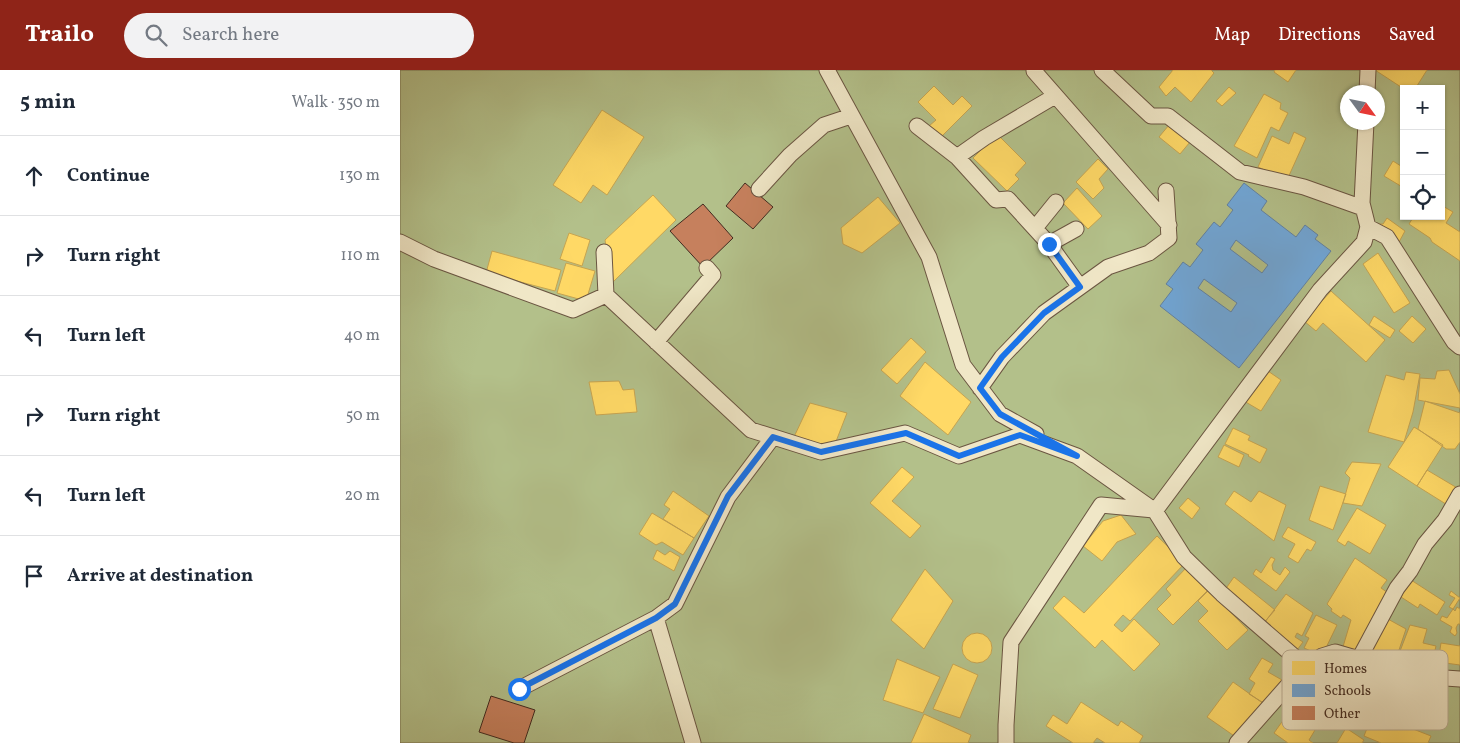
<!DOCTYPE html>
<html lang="en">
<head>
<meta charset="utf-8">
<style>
	body { margin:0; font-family:Vollkorn,serif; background:#f2f2f3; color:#1f2937 }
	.controls { position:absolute; right:15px; top:15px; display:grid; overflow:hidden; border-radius:0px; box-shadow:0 1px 4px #0004 }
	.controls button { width:45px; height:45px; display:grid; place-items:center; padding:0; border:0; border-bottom:1px solid #e0e1e3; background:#fff; color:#1f2937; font:25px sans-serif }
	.compass { position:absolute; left:940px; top:15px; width:45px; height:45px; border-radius:50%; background:#fff; box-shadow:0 1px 4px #0004; rotate:123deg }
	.stop { position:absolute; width:15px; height:15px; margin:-11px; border:4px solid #1a73e8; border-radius:50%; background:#fff }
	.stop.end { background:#1a73e8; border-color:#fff; box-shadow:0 1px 5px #0008 }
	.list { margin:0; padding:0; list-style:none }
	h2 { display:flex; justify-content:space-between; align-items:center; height:65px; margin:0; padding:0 20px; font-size:21px }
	h2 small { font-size:16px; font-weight:400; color:#747a83 }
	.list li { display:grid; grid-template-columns:32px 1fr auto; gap:15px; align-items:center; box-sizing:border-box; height:80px; padding:0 20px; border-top:1px solid #e0e1e3 }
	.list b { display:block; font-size:19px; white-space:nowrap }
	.list em { font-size:16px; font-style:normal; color:#747a83 }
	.icon { flex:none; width:28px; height:28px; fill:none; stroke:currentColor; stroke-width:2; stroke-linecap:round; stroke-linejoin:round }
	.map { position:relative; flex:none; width:1060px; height:673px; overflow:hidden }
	header { display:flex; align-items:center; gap:30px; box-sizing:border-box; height:70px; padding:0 25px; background:#8f2418; color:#fff }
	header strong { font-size:24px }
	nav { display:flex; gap:28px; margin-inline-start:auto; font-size:18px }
	.search { width:350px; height:45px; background:#f2f2f3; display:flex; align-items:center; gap:12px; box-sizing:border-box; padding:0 18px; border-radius:28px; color:#747a83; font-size:19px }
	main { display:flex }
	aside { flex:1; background:#fff }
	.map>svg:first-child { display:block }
	.green { fill:#b3c08a; stroke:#7a7555; fill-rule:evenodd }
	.homes { fill:#ffd966; stroke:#c6a451 }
	.schools { fill:#6fa8dc; stroke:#6182a4; fill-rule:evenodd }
	.building { fill:#c6805d; stroke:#412a20 }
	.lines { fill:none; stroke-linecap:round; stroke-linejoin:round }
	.minor-casing { stroke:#6b5642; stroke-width:17 }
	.minor { stroke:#f0e7c7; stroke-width:15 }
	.route { stroke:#1a73e8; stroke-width:6 }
	.key { fill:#f0e7c7; stroke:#bcae95; stroke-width:1 }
	.key-label { font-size:14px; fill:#412a20 }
</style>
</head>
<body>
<header>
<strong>Trailo</strong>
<div class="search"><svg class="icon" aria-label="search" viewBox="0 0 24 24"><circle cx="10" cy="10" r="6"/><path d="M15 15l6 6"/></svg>Search here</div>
<nav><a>Map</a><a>Directions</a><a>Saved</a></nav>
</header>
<main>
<aside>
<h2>5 min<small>Walk · 350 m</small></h2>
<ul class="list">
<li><svg class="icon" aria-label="ahead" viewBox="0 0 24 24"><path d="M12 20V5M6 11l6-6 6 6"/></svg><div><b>Continue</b></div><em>130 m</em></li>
<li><svg class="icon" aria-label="right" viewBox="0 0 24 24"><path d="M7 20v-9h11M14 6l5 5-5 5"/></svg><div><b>Turn right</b></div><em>110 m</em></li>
<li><svg class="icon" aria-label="left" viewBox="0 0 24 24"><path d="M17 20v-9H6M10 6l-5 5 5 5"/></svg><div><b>Turn left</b></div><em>40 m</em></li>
<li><svg class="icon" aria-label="right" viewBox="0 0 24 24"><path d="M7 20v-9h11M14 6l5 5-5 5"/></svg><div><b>Turn right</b></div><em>50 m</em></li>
<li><svg class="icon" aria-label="left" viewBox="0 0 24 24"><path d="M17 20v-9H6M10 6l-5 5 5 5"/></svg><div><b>Turn left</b></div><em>20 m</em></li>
<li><svg class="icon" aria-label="arrive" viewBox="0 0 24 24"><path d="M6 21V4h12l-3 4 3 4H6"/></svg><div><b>Arrive at destination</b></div></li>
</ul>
</aside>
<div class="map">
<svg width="1060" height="673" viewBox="0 0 1060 673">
	<rect width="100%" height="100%" fill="#e8daa9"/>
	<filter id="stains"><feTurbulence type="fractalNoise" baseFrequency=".004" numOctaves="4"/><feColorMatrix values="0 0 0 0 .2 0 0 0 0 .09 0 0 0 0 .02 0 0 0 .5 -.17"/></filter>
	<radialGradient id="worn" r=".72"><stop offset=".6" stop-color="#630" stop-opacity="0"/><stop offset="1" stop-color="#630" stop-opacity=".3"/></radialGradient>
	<path class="green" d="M0,0H1060V673H0ZM1004,19H1041V146H1004ZM948,22H978V52H948Z"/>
	<path class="homes" d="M773,0H811L814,3L791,32L775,17L766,26L759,17Z
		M875,0H896L888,12L874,2Z
		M975,0H1027L1015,19H1004Z
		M534,16L553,35L562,26L572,36L540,68L529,56L536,50L518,32Z
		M829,17L836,23L822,36L816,31Z
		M864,24L881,33L880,39L888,43L879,61L871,57L857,88L834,76Z
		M202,40L244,67L207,125L193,115L181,133L153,115Z
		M769,55L790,72L780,84L759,67Z
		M894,62L906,68L887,110L858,97L872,66L889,74Z
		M597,64L626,93L615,105L619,109L607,121L573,88Z
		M698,89L708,99L699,109L704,118L693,129L676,112Z
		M993,91L1004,98V118L984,106Z
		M677,118L702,146L688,159L663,133Z
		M253,125L276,150L212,213L205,170Z
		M478,127L500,153L462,183L443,174L441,158Z
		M1041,135L1053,142L1046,153L1060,162V191L1032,172L1030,168L1009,154L1014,146H1041Z
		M987,148L1005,161L999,172L978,154H983Z
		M169,163L190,170L182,196L160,189Z
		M92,181L161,200L155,221L86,203Z
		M978,183L1010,233L994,243L963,194Z
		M166,193L195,201L186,231L157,223Z
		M931,221L985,270L966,292L923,253L916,261L904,251Z
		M974,246L995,260L990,268L969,255Z
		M1012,246L1026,259L1013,273L999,261Z
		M511,268L526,282L497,314L481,300Z
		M525,292L571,332L548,365L500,326Z
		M865,299L881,310L861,341L844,331Z
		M1049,300L1060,324V338L1018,330L1020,308L1035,309L1037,301Z
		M1006,302L1020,304L1013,342L1004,372L968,362L986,305L1004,310Z
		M219,311L223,320L234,319L237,342L196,345L189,312Z
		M1025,331L1060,343V372L1055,379H1046L1018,359Z
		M410,333L447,343L435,374L423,379L393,369Z
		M1014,357L1043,375L1017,416L988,397Z
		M833,358L850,366L848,370L867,379L860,393L848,386L849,385L825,374Z
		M824,375L844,385L839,397L818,387Z
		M952,392L981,394L962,436L943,433L950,408L945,403Z
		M502,397L514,407L492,431L521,456L510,468L470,433Z
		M1027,400L1059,419L1049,436L1017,416Z
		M920,416L946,424L933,460L909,450Z
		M273,421L309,446L294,468L263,449L270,439L264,435Z
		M834,421L851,432L859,421L886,435L874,471L825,434Z
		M788,428L800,438L792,449L779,438Z
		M957,438L986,455L970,484L948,471L945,476L937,471Z
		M252,443L294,468L283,485L262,472L256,475L239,464Z
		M721,445L736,464L717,472L702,491L683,476L703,451Z
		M888,457L916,472L911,481L907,479L898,493L888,487L895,474L882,467Z
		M757,466L785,493L730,551L723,545L714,555L722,562L734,549L760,574L734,601L702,570L695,578L653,538L664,526L684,543Z
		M257,480L265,485L270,481L280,487L274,501L253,489Z
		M871,487L875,489L872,495L873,500L880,505L885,497L890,502L876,521L853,504L856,499L861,503Z
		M955,488L987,510L981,518L991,525L958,587L942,580L951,550L943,545L941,548L931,541L932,539L927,534Z
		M787,497L809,519L773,555L757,539L771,525L766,519Z
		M525,499L553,531L524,579L491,550Z
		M834,507L875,540L860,557L822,524Z
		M1011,510L1045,532L1037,545L1020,534L1018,538L1001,527Z
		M809,520L848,560L827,580L798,551L808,541L798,531Z
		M1051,521L1060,528L1053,539L1049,537L1055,528L1049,525Z
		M886,524L913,543L902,566L897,563L895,567L903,572L897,580L862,556Z
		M1057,537L1060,539V554H1058L1056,558L1057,563L1055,566L1050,562L1052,557L1040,550L1042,546L1047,548L1053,539L1055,541Z
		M916,545L937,555L922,586L904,578L909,568L905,566Z
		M986,548L1006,559L995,592L967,584Z
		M1010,555L1027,559L1023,573L1036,576L1031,597L997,589Z
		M562 578a15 15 0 1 1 30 0a15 15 0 1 1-30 0Z
		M1041,573L1060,576V595L1038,592Z
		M862,588L873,594L868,602L882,610L867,635L849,624L855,613L849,609Z
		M497,589L540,607L523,643L483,630Z
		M553,594L578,605L560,648L533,639Z
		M833,612L864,634L840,670L807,647Z
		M1019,623L1040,631L1030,657L1011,649L1008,657L1031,666L1028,673H981L964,666L971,648L976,650L983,632L1011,643Z
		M681,632L718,656L721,651L743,666L739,673H705L697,668L693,673H673L646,656L653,645L667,654Z
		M889,642L915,660L909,670L913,673H888L874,663Z
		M524,644L571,665L568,673H511Z
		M946,658L964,670L962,673H937Z"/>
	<path class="schools" d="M844,113L867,131L861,140L896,167L905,155L918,165L915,169L931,181L839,298L760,236L773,219L766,214L783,192L790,197L803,180L796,174L814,152L820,157L833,140L827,135ZM836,170L868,195L862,203L830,179ZM804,209L837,233L831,242L798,218Z"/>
	<path class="building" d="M345,113L373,137L353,159L326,136Z
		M303,134L333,168L303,197L270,161Z
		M91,626L135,640L124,673H114L79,662Z"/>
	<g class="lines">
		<g class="minor-casing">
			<path id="minor" d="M427,0L529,187L563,295L600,344L636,364
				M702,0L751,46H768L840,102L904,117L963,138
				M634,1L769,155
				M967,22L968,0
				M517,56L557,87L596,130L608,129L649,174
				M557,87L584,68L655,26
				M359,119L390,85L424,55L451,46
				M968,157L987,167L1054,272L1060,277
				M635,158L656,132
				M676,159L649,174L680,217
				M0,172L34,189L173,240L206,225
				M204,182L206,225L351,360L421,382L505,363L559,386L620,365L677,386L755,441
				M256,272L313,205L307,198
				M580,318L602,287L644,243L708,197L749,183L769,168L766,121
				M256,548L275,534L328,427L373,367
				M959,589L997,518L1010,501L1025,474L1045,450L1060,424
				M905,596L822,524L784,487L755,441L920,220L964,172L968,157L962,133L966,52
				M119,619L256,548L293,673
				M606,673V655L611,572L701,435L754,440
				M837,673L905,596L922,586L935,582L1017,606L1060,609"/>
		</g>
		<use href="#minor" class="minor"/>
	</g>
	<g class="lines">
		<path class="route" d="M119,619L256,548L275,534L328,426L373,367L421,382L506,363L559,386L620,365L677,386L600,344L580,318L602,287L644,243L680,217L649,174"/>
	</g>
	<rect x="882" y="580" width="166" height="80" rx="8" class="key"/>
	<rect x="892" y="591" width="23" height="14" fill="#ffd966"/>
	<rect x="892" y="614" width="23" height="13" fill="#6fa8dc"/>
	<rect x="892" y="636" width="23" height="14" fill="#c6805d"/>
	<g class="key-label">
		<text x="924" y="603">Homes</text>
		<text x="924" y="625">Schools</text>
		<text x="924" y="648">Other</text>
	</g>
	<rect width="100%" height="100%" filter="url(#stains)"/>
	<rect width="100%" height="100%" fill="url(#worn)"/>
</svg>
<div class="controls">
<button>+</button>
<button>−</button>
<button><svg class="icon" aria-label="locate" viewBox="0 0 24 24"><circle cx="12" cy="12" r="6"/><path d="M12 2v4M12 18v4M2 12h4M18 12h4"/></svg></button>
</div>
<svg class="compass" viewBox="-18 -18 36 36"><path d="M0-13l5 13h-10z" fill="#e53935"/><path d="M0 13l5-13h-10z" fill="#747a83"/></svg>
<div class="stop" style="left:119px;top:619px"></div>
<div class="stop end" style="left:649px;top:174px"></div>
</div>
</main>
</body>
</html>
